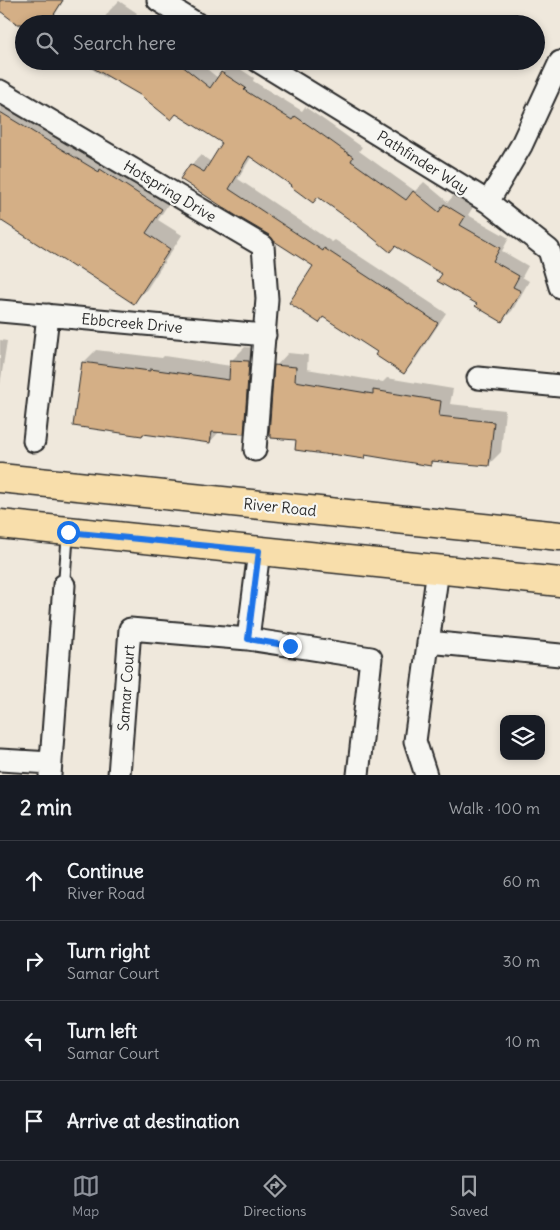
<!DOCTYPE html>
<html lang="en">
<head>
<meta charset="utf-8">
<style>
	body { margin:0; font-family:Delius,sans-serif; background:#20242c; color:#f1f3f6 }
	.controls { position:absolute; right:15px; bottom:15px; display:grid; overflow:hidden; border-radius:10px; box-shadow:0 2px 8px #0003 }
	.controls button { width:45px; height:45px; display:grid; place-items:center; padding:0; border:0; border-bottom:1px solid #363941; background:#171b24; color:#f1f3f6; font:25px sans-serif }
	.stop { position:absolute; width:15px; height:15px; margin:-11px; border:4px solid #1a73e8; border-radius:50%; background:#fff }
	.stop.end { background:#1a73e8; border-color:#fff; box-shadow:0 1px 5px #0008 }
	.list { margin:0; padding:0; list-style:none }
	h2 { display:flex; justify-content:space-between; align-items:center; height:65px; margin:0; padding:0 20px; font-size:21px }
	h2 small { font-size:16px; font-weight:400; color:#9ea1a6 }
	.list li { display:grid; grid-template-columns:32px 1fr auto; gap:15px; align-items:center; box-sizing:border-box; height:80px; padding:0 20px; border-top:1px solid #363941 }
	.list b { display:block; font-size:19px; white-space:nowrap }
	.list p { margin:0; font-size:16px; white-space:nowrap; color:#9ea1a6 }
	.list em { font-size:16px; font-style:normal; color:#9ea1a6 }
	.icon { flex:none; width:28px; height:28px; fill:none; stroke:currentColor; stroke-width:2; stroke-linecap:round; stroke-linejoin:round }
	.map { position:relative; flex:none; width:560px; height:775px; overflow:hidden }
	.search { position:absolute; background:#171b24; box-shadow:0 2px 8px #0003; left:15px; right:15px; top:15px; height:55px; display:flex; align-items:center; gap:12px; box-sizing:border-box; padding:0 18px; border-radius:28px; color:#9ea1a6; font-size:19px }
	.sheet { height:385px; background:#171b24 }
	nav { display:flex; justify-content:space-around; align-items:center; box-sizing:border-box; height:70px; border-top:1px solid #363941; background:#171b24; font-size:14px; color:#9ea1a6 }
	nav a { display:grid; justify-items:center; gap:2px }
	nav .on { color:#8c9099 }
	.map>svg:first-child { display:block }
	.shadow { fill:#0003 }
	.building { fill:#d4af86; stroke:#2b2b2b }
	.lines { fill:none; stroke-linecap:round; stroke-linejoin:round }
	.service-casing { stroke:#2b2b2b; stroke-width:14 }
	.minor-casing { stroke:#2b2b2b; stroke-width:25 }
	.primary-casing { stroke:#2b2b2b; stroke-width:31 }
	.service { stroke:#f6f6f2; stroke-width:10 }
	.minor { stroke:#f6f6f2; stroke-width:21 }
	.primary { stroke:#f8deab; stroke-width:28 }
	.route { stroke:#1a73e8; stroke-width:6 }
	.labels { text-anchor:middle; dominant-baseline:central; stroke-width:4.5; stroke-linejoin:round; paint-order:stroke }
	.street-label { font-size:15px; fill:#2b2b2b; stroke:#f6f6f2 }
</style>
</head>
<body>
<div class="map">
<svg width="560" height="775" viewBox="0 0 560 775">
	<rect width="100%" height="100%" fill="#efe8dc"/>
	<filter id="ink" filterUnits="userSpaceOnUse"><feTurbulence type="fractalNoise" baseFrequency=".02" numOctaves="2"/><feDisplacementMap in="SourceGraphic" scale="10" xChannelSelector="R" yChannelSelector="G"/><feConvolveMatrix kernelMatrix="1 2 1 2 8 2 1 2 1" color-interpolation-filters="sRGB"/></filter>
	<g filter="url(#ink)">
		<path class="shadow" d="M0,0H64L49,24H24V28L13,22L14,20L0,10Z
			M119,1L137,13L131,21L137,24H100L110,10Z
			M86,61H197L218,78L222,73L231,63L254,78L253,81L302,111L305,107L324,120L362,147L359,151L415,191L424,182L448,202L454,195L473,207L468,215L509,238L502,251L528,266L522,277L529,281L512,311L502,320L478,303L444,273L357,224L318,196L252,156L238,179L332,242L335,240L446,313L413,363L404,373L379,352L324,316L319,321L314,266L270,234L182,179L191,165L201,155L211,162L223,143L176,113L109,75L106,78L84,64Z
			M0,91L174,195L158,220L182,235L147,289L134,302L77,265L0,219Z
			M0,340L7,341L0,385Z
			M245,347L261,348L256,419L243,433L220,431L210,442L83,363L96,350L162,358L164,356L231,366L232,360Z
			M288,353L308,355L307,369L383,382L387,378L453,389L450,404L505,410L501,452L488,465L435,460L430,465L367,454L364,458L298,439L276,366Z"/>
		<path class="building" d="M0,0H63L48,24H17L0,11Z
			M81,61H176L210,88L221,72L246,88L244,90L292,120L295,116L314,129L353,157L351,161L406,200L413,191L439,212L444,204L465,217L460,225L500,248L493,261L519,276L513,287L521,291L502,322L475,306L477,304L437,281L442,274L395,246L390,252L357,225L318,197L313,203L290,186L291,185L249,156L229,189L323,251L324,248L438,323L404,374L375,355L377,352L323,317L319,323L289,303L313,266L274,241L269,235L235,215L180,179L190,164L204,172L222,143L176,114L171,120L140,95Z
			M0,112L99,172L100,169L162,209L146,233L170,249L134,304L76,266L75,268L0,220Z
			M230,360L249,361V363L244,434L212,432L210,443L143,434L142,436L73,426L82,362L150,371V369L229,380Z
			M274,365L296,367L295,381L373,394V390L441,401L439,416L494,422L489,466L431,461V466L365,455L364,459L331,454V455L295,450L296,440L271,438V435H269Z"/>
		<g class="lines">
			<g class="service-casing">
				<path id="service" d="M64,585L68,531"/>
			</g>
			<g class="minor-casing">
				<path id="minor" d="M158,0L197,24
					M258,61L488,202L549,250L560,287
					M0,91L263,246L267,299L255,450
					M488,202L521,146L560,62
					M0,311L265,335
					M478,378L560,386
					M34,441L48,315
					M248,639L259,551
					M428,642L560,655
					M0,760L51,763
					M50,775L64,585
					M119,775L130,629L248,639L371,658L358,775
					M426,775L415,741L438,569"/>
			</g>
			<g class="primary-casing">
				<path id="primary" d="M0,478L560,536
					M0,524L560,582"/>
			</g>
			<use href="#service" class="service"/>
			<use href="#minor" class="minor"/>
			<use href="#primary" class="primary"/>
		</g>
	</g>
	<g class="lines" filter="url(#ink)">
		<path class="route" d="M68,532L259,551L248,639L290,646"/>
	</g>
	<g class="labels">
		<g class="street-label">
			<text transform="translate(423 162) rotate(32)">Pathfinder Way</text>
			<text transform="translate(170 191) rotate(31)">Hotspring Drive</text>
			<text transform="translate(132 323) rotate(5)">Ebbcreek Drive</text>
			<text transform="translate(280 507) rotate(6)">River Road</text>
			<text transform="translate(126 688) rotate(-86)">Samar Court</text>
		</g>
	</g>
</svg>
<div class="controls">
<button><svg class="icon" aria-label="layers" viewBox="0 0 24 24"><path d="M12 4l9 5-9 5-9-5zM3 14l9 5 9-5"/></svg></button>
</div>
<div class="stop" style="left:68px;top:532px"></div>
<div class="stop end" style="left:290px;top:646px"></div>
<div class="search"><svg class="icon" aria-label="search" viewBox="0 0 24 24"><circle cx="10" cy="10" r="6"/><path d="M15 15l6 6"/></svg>Search here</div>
</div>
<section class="sheet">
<h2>2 min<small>Walk · 100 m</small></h2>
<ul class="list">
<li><svg class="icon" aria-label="ahead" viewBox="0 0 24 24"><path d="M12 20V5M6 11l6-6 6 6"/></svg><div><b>Continue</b><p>River Road</p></div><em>60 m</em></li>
<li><svg class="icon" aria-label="right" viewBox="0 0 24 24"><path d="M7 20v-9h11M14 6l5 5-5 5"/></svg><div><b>Turn right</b><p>Samar Court</p></div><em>30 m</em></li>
<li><svg class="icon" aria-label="left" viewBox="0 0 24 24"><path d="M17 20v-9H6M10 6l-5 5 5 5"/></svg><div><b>Turn left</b><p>Samar Court</p></div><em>10 m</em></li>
<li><svg class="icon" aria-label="arrive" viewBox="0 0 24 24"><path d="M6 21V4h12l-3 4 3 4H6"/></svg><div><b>Arrive at destination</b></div></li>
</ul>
</section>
<nav>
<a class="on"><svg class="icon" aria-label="map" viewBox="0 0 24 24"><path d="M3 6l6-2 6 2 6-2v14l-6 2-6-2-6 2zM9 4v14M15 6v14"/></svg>Map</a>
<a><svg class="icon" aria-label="directions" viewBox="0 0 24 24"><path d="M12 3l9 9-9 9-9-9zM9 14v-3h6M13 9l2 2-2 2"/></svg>Directions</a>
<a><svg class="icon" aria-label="saved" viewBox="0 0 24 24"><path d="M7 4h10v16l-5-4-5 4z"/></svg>Saved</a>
</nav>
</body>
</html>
